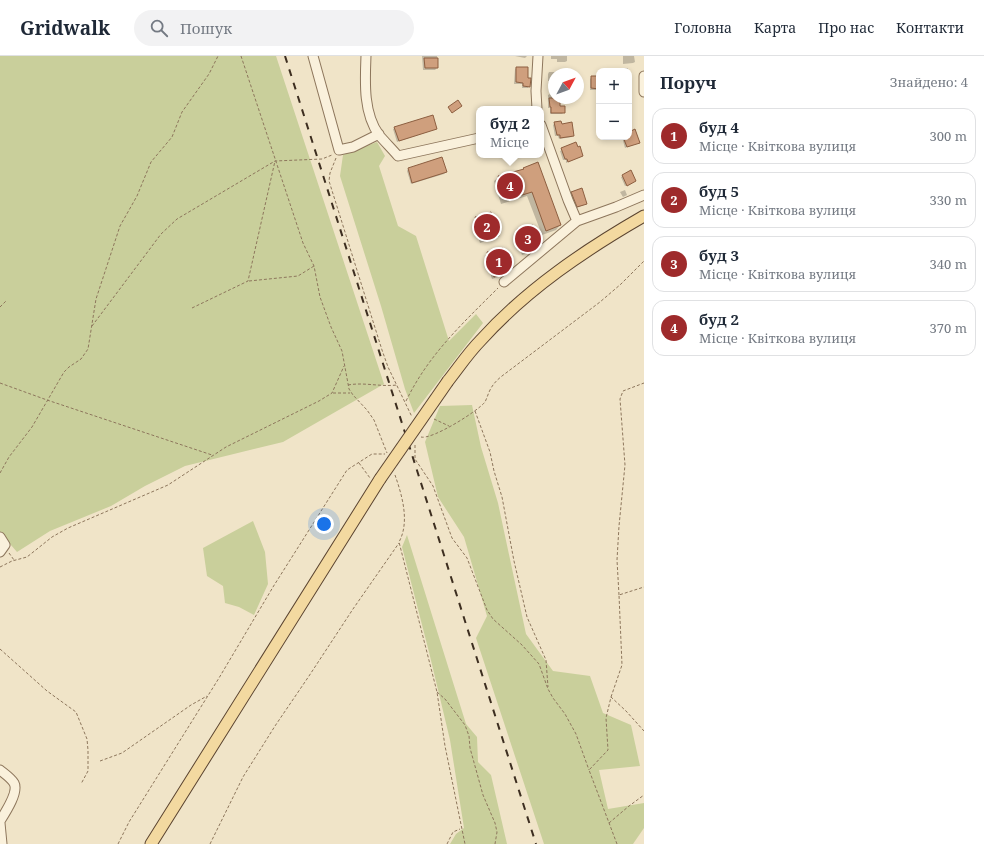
<!DOCTYPE html>
<html lang="uk">
<head>
<meta charset="utf-8">
<style>
	body { margin:0; font-family:"Noto Serif",serif; background:#f2f2f3; color:#1f2937 }
	.controls { position:absolute; right:12px; top:12px; display:grid; overflow:hidden; border-radius:8px; box-shadow:0 2px 6px #0003 }
	.controls button { width:36px; height:36px; display:grid; place-items:center; padding:0; border:0; border-bottom:1px solid #e0e1e3; background:#fff; color:#1f2937; font:20px sans-serif }
	.compass { position:absolute; left:548px; top:12px; width:36px; height:36px; border-radius:50%; background:#fff; box-shadow:0 2px 6px #0003; rotate:49deg }
	.you { position:absolute; left:324px; top:468px; width:14px; height:14px; margin:-10px; border:3px solid #fff; border-radius:50%; background:#1a73e8; box-shadow:0 0 0 6px #1a73e833 }
	.badge { display:grid; place-items:center; width:26px; height:26px; border-radius:50%; background:#9e2a2b; color:#fff; font-size:13px; font-weight:700 }
	.pin { position:absolute; translate:-50% -50%; border:2px solid #fff; box-shadow:0 1px 4px #0006 }
	.popup { position:absolute; left:476px; top:50px; width:68px; height:52px; box-sizing:border-box; display:grid; place-content:center; border-radius:8px; background:#fff; filter:drop-shadow(0 1px 3px #0005); font-size:13px; white-space:nowrap; color:#747a83 }
	.popup b { font-size:15px; color:#1f2937 }
	.popup::after { content:''; position:absolute; left:50%; top:100%; margin-left:-8px; border:8px solid transparent; border-top-color:#fff }
	.list { margin:0; padding:0; list-style:none }
	h2 { display:flex; justify-content:space-between; align-items:center; height:52px; margin:0; padding:0 16px; font-size:17px }
	h2 small { font-size:13px; font-weight:400; color:#747a83 }
	.list li { display:grid; grid-template-columns:26px 1fr auto; gap:12px; align-items:center; box-sizing:border-box; height:56px; margin:0 8px 8px; padding:0 8px; border:1px solid #e0e1e3; border-radius:12px }
	.list b { display:block; font-size:15px; white-space:nowrap }
	.list p { margin:0; font-size:13px; white-space:nowrap; color:#747a83 }
	.list em { font-size:13px; font-style:normal; color:#747a83 }
	.icon { flex:none; width:22px; height:22px; fill:none; stroke:currentColor; stroke-width:2; stroke-linecap:round; stroke-linejoin:round }
	.map { position:relative; flex:none; width:644px; height:788px; overflow:hidden }
	header { display:flex; align-items:center; gap:24px; box-sizing:border-box; height:56px; padding:0 20px; background:#fff; border-bottom:1px solid #e0e1e3 }
	header strong { font-size:19px }
	nav { display:flex; gap:22px; margin-inline-start:auto; font-size:14px }
	.search { width:280px; height:36px; background:#f2f2f3; display:flex; align-items:center; gap:10px; box-sizing:border-box; padding:0 14px; border-radius:22px; color:#747a83; font-size:15px }
	main { display:flex }
	aside { flex:1; background:#fff }
	.map>svg:first-child { display:block }
	.green { fill:#c9cf9b }
	.shadow { fill:#0003 }
	.building { fill:#cf9f7d; stroke:#8d5f41 }
	.lines { fill:none; stroke-linecap:round; stroke-linejoin:round }
	.minor-casing { stroke:#8d765c; stroke-width:11 }
	.major-casing { stroke:#5b4430; stroke-width:13 }
	.path { stroke:#8d765c; stroke-width:1; stroke-dasharray:3 2; stroke-linecap:butt }
	.minor { stroke:#faf1dc; stroke-width:9 }
	.major { stroke:#f3d9a0; stroke-width:11 }
	.rail { stroke:#3d2e20; stroke-width:2; stroke-dasharray:7 7; stroke-linecap:butt }
	.major-bridge-casing { stroke:#5b4430; stroke-width:13; stroke-linecap:butt }
	.major-bridge { stroke:#f3d9a0; stroke-width:11 }
</style>
</head>
<body>
<header>
<strong>Gridwalk</strong>
<div class="search"><svg class="icon" aria-label="search" viewBox="0 0 24 24"><circle cx="10" cy="10" r="6"/><path d="M15 15l6 6"/></svg>Пошук</div>
<nav><a>Головна</a><a>Карта</a><a>Про нас</a><a>Контакти</a></nav>
</header>
<main>
<div class="map">
<svg width="644" height="788" viewBox="0 0 644 788">
	<rect width="100%" height="100%" fill="#f0e4c8"/>
	<path class="green" d="M0,0H276L384,328L283,386L185,410L145,430L111,450L50,475L17,496L4,481H0Z
		M377,86L385,100L379,110L398,170L416,180L449,285L476,258L483,267L414,357L405,333L381,250L340,120L343,99Z
		M472,349L481,391L498,447L526,578L553,615L590,620L603,657L631,669L640,710L599,714L608,753L644,747V772L633,788H544L476,582L487,560L464,481L438,441L425,386L440,350Z
		M253,465L265,496L268,528L254,559L239,551L225,547L223,530L207,520L203,492Z
		M407,479L466,668L477,681L478,706L491,719L507,788H450L456,778L464,772L450,684L429,596L402,491Z"/>
	<path class="shadow" d="M415,0H437V12L435,14H423L422,0Z
		M515,0H527L525,2Z
		M551,0H567V5L565,6H557V3H551Z
		M623,0H634L635,6L633,7L623,8Z
		M516,12L527,23L529,30L528,32H522V28H514L515,13Z
		M612,12H628V15H610Z
		M549,16H558V18H554V25H548V18Z
		M592,21H599V34H590V23Z
		M550,38H554V42H559V51L564,56L562,58H550V52H548V39Z
		M555,67L561,69L573,79L572,81L559,83L558,80H555L553,69Z
		M395,72L436,73L397,86L393,73Z
		M629,77L639,86L625,92L622,81H629Z
		M575,88L582,100L566,107V104H563L560,95Z
		M441,103L446,116L444,118L411,128L407,115L408,113Z
		M537,107L560,169L556,174L542,179L527,140L501,148L494,125L499,121L521,115L524,112Z
		M631,116L634,126L625,130L621,121Z
		M625,134L627,139L623,141L620,136Z
		M572,137L584,149L576,152L571,138Z
		M476,162L498,180L495,182L480,187L473,165Z
		M532,170L536,191L528,197L522,199L515,177L517,174Z
		M488,197L506,215L501,220L492,223L485,200Z"/>
	<path class="building" d="M424,2H438V12H425Z
		M516,11H528V22H531L530,31L523,30V27L516,26Z
		M591,20H599V33L591,32Z
		M549,42H560V50H565V57H551V51H550Z
		M458,44L462,50L452,57L448,51Z
		M433,59L437,73L399,85L394,71Z
		M561,65L562,68L572,66L574,80L560,82V79H557L554,66Z
		M635,73L640,87L627,91L623,81H629V76Z
		M576,86L578,91L580,90L583,100L568,106L567,103H565L561,92Z
		M442,101L447,116L412,127L408,112Z
		M538,106L561,169L546,175L532,136L506,144L498,120L524,113L523,112Z
		M631,114L636,125L627,130L622,119Z
		M582,132L587,148L577,151L571,136Z
		M491,156L499,180L483,185L475,161Z
		M533,169L539,189L532,195L524,197L517,173Z
		M503,192L510,213L505,217L494,221L487,196Z"/>
	<g class="lines">
		<g class="minor-casing">
			<path id="minor" d="M313,0L339,94L353,91L379,78
				M366,0C365,25 363,57 379,79C385,86 392,93 398,100L479,82
				M644,20V36
				M537,53L536,35L538,0
				M577,165L616,151L644,139
				M504,226L577,165L568,144L541,69
				M0,481L5,489L0,496
				M0,714C5,718 11,722 14,727C19,736 5,757 0,765
				M0,767L2,788"/>
		</g>
		<g class="major-casing">
			<path id="major" d="M448,325C459,311 469,296 481,284C527,233 585,194 644,160
				M151,788L380,423"/>
		</g>
		<path class="path" d="M241,0L303,187L314,210L320,241L331,271L342,295L349,333L353,339L367,354L374,364L387,397
			M336,102L330,117L329,125L382,294L388,311L412,361
			M249,225L298,220L314,210
			M0,251L6,245
			M192,252L248,225L275,105
			M92,270L161,178L177,163L275,105L322,103L332,99
			M0,327L47,344L212,399
			M348,329C364,326 380,331 397,329
			M333,337H350
			M406,345C429,298 462,268 498,232
			M475,355L490,396L494,415L502,441L514,505L527,561L546,604L548,631
			M434,363L449,370
			M421,381C432,384 478,355 485,346C487,342 488,338 490,334C493,328 497,324 502,320L600,246L621,228L644,205
			M415,389V403L433,430L452,482L467,502L487,554L493,563L522,589L539,608L548,633L553,642L565,658L576,678L589,714
			M359,407L370,422
			M0,417L9,401L32,371L64,316L69,311L81,303L88,293L96,243L120,170L137,140L151,106L172,81L182,56L209,18L218,0
			M395,419C402,439 410,466 399,486L437,636L445,690L465,788
			M9,497L14,504
			M0,511L12,505L27,501L52,481L68,472L168,429L226,391L319,345L332,337L344,310
			M619,539L617,504L619,470L625,409L620,343L623,335L644,327
			M0,593L47,635L76,656L87,683L88,694V715L81,728
			M437,636L445,643L465,669L469,680L470,692L483,739L495,767L497,776L495,788
			M611,641L622,609L619,539L644,531
			M100,705L122,697L191,649L207,640
			M609,767L629,750L644,739
			M118,788L129,766L219,622L273,531L347,414L372,398H385
			M210,788L243,721L275,670L309,620L353,553L399,487
			M447,788L453,776L460,773
			M617,788L589,714L608,694L606,662L611,641L626,655L644,675"/>
		<use href="#minor" class="minor"/>
		<use href="#major" class="major"/>
		<path class="rail" d="M285,0L536,788"/>
		<g class="major-bridge-casing">
			<path id="major-bridge" d="M380,423L448,325"/>
		</g>
		<use href="#major-bridge" class="major-bridge"/>
	</g>
</svg>
<div class="controls">
<button>+</button>
<button>−</button>
</div>
<svg class="compass" viewBox="-18 -18 36 36"><path d="M0-13l5 13h-10z" fill="#e53935"/><path d="M0 13l5-13h-10z" fill="#747a83"/></svg>
<div class="you"></div>
<div class="pin badge" style="left:499px;top:206px">1</div>
<div class="pin badge" style="left:487px;top:171px">2</div>
<div class="pin badge" style="left:528px;top:183px">3</div>
<div class="pin badge" style="left:510px;top:130px">4</div>
<div class="popup"><b>буд 2</b>Місце</div>
</div>
<aside>
<h2>Поруч<small>Знайдено: 4</small></h2>
<ul class="list">
<li><span class="badge">1</span><div><b>буд 4</b><p>Місце · Квіткова вулиця</p></div><em>300 m</em></li>
<li><span class="badge">2</span><div><b>буд 5</b><p>Місце · Квіткова вулиця</p></div><em>330 m</em></li>
<li><span class="badge">3</span><div><b>буд 3</b><p>Місце · Квіткова вулиця</p></div><em>340 m</em></li>
<li><span class="badge">4</span><div><b>буд 2</b><p>Місце · Квіткова вулиця</p></div><em>370 m</em></li>
</ul>
</aside>
</main>
</body>
</html>
